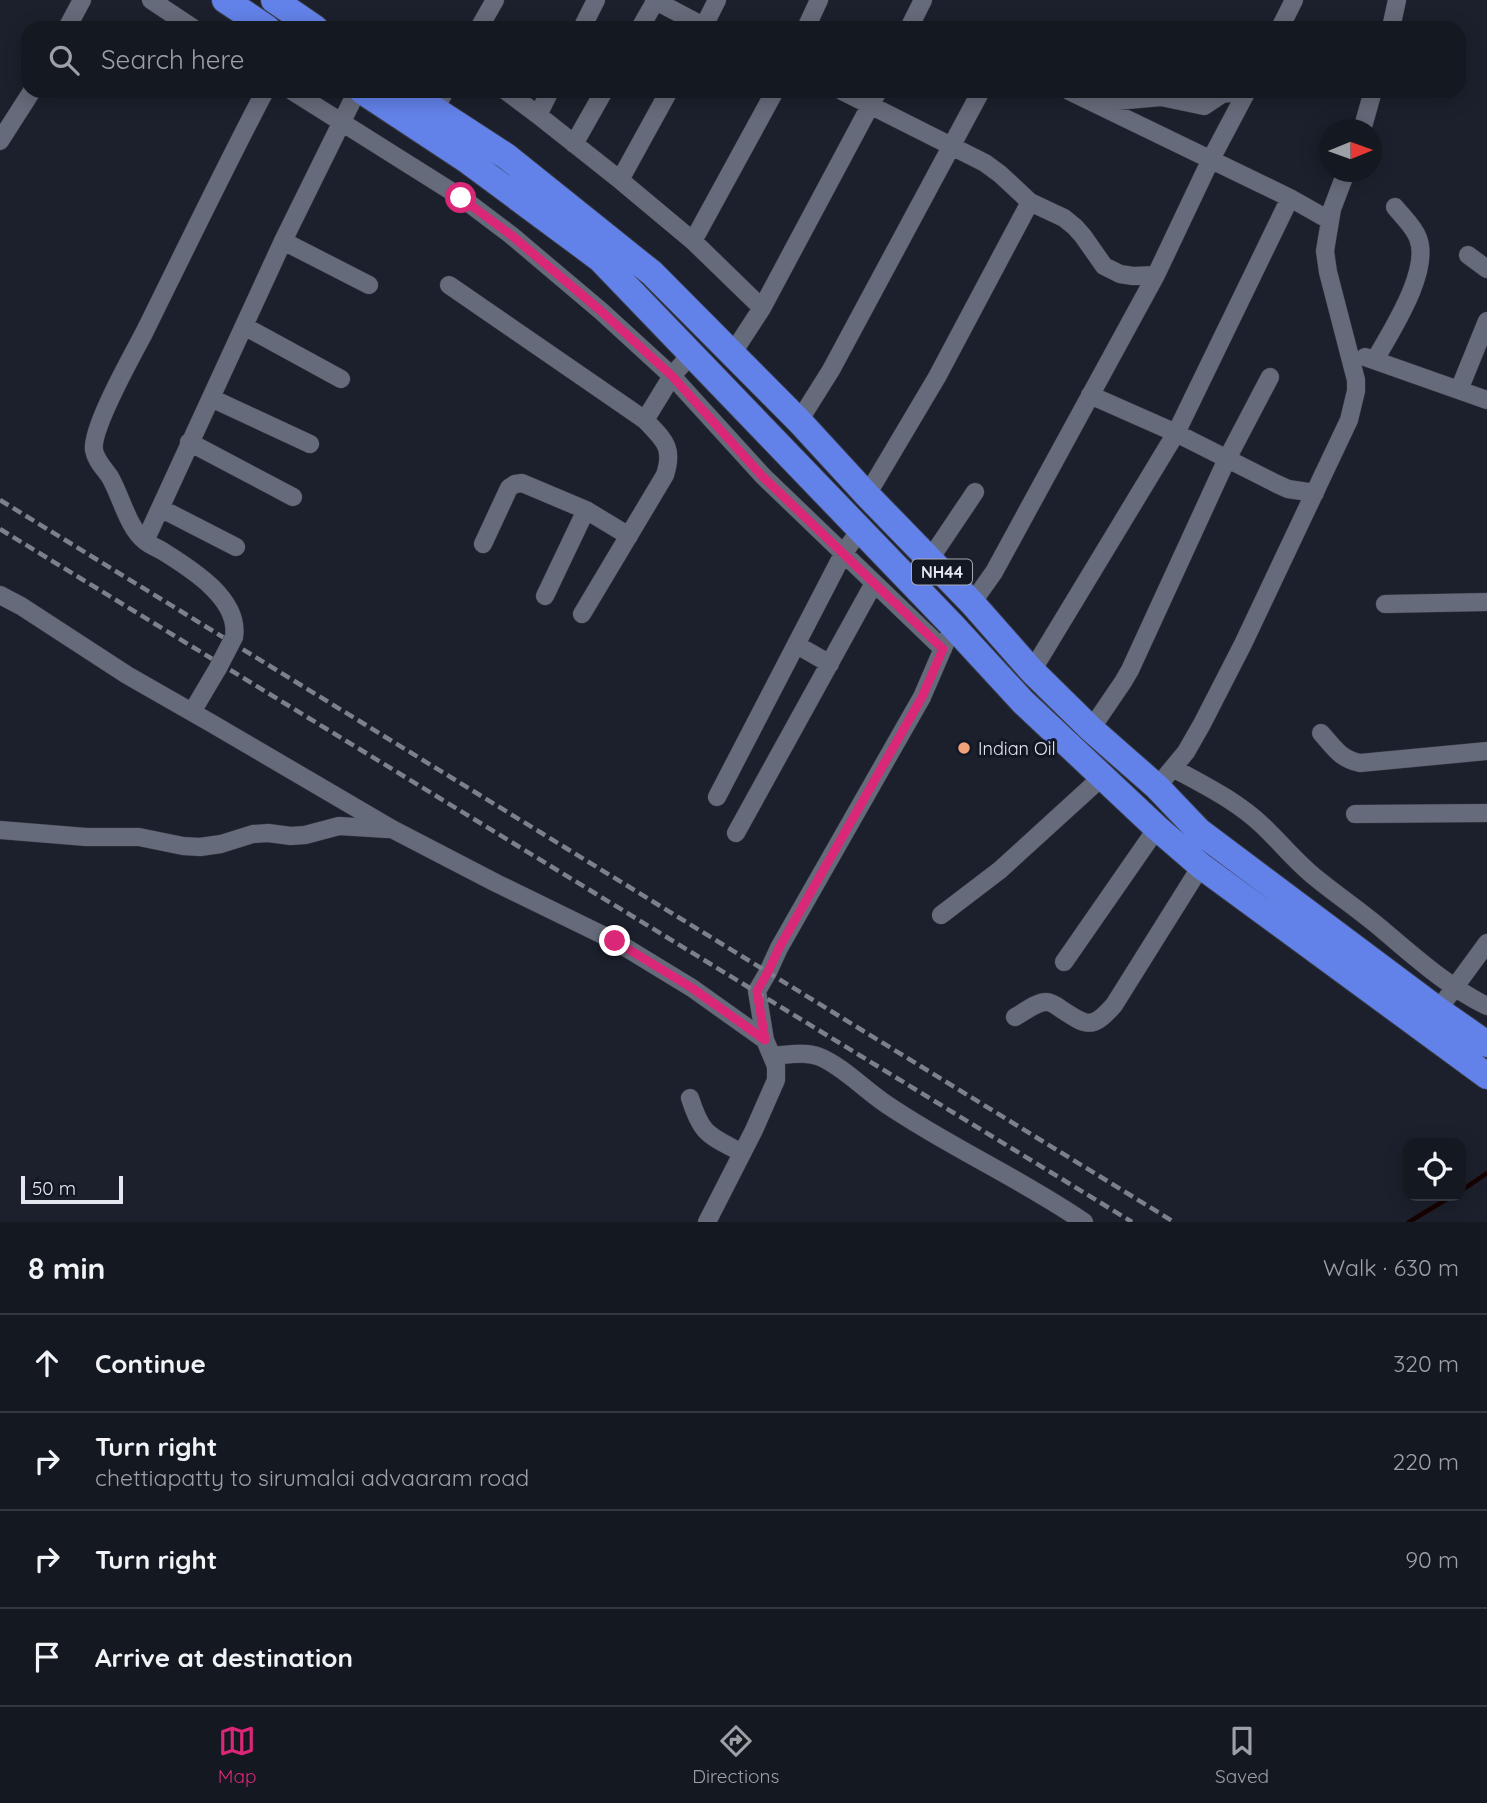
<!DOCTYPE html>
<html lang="en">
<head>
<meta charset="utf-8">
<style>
	body { margin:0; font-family:Quicksand,sans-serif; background:#21252e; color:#f1f3f6 }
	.controls { position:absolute; right:21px; bottom:21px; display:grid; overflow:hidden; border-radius:14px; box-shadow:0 4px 18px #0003 }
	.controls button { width:63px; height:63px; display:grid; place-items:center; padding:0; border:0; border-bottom:2px solid #33373f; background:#141821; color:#f1f3f6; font:35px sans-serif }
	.compass { position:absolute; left:1319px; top:119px; width:63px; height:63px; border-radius:50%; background:#141821; box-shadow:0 4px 18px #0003; rotate:89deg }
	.scale { position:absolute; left:21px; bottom:18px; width:102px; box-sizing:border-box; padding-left:7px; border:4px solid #e4e7f0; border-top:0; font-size:19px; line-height:24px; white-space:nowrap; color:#e4e7f0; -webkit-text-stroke:5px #121723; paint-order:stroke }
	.stop { position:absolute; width:21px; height:21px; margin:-16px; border:5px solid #db2777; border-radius:50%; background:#fff }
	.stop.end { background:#db2777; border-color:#fff; box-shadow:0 2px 7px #0008 }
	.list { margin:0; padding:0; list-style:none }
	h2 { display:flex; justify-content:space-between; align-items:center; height:91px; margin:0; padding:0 28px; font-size:30px }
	h2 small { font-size:23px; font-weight:400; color:#9da0a5 }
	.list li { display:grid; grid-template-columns:46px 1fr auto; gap:21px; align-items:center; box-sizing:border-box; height:98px; padding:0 28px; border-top:2px solid #33373f }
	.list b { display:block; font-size:26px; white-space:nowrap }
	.list p { margin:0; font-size:23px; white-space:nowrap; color:#9da0a5 }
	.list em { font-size:23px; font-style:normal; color:#9da0a5 }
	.icon { flex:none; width:38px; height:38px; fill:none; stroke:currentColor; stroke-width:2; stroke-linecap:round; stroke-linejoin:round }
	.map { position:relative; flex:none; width:1487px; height:1222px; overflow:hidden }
	.search { position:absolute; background:#141821; box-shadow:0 4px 18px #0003; left:21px; right:21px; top:21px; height:77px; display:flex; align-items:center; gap:18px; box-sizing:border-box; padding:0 24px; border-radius:21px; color:#9da0a5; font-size:26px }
	.sheet { height:483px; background:#141821 }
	nav { display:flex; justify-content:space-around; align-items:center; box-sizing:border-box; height:98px; border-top:2px solid #33373f; background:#141821; font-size:19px; color:#9da0a5 }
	nav a { display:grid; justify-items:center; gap:4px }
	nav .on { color:#db2777 }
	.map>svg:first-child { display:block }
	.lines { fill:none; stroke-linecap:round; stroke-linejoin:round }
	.stream { stroke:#170100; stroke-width:4.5 }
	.minor-casing { stroke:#373a44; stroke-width:19 }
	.highway-casing { stroke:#373a44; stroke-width:28 }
	.minor { stroke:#666b7b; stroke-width:18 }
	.highway { stroke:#6382e9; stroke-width:26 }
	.rail { stroke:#7c808a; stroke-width:4.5; stroke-dasharray:10 5; stroke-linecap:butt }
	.minor-bridge-casing { stroke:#373a44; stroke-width:19; stroke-linecap:butt }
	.minor-bridge { stroke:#666b7b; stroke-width:18 }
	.route { stroke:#db2777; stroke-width:9 }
	.poi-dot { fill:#f0a378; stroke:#121723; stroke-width:2.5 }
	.labels { text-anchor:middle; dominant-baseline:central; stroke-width:6; stroke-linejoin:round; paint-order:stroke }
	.shield { fill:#121723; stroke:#a5a9b2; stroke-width:2 }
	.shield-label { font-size:16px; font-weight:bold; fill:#e4e7f0 }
	.poi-label { font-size:18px; fill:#e4e7f0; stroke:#121723; text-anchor:start }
</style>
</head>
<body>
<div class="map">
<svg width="1487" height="1222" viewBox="0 0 1487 1222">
	<rect width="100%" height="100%" fill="#1b202c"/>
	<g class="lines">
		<path class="stream" d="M1461,1191L1487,1173
			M1409,1222L1452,1196"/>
		<g class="minor-casing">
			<path id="minor" d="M151,0L193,28
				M654,0L707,28
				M67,28L82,0
				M479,28L495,0
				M582,28L596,0
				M640,28L656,0
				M703,28L717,0
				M806,28L819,0
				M909,28L923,0
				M1280,28L1294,0
				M1391,28L1397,0
				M292,91L462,198L511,235L601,311L672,376L763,476L943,649
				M506,91L538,115L620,180L693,241L762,308
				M842,91L985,163L1000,174L1030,202L1064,218L1075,227L1083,236L1104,266L1120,274L1133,276L1156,275
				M1069,91L1290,198L1329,220
				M1095,103L1161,97L1204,106L1222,94L1241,91
				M434,111L445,91
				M538,115L550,91
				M1362,130L1373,91
				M0,141L32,91
				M574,144L604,91
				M620,180L669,91
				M283,241L369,285
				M693,241L775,91
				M1468,255L1487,269
				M449,285L645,420
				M244,326L341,379
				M732,354L762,308L878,91
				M1365,357L1487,400
				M1375,360C1391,331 1431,271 1418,238C1414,227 1403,217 1395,207
				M1459,390L1487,321
				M1090,395L1176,433L1277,484L1288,489L1315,493
				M211,398L310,444
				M799,421L831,370L981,91
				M189,442L293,497
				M867,495L937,377L1030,202
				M160,508L236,547
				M145,541L283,241L357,91
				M483,544L509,488L515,484L522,483L586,510L629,536
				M930,559L975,492
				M0,595L21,606L127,675L211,723L392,829L496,883L615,941L692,988L765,1040
				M545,596L586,510
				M972,603L994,572L1156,275L1211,159L1247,91
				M1385,604L1487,602
				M582,614L665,475C674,447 664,440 645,420L672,376L691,354
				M234,637C240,599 191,569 164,552C158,548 151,546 145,541C128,528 121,496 110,477C104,468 96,461 94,450C91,428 132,356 144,333C184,252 223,171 265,91
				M797,645L830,664
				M1032,671L1176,433L1290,198
				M192,712L218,668
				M1091,729L1123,682L1130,670L1227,459L1270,377
				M1321,733C1334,747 1340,759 1360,763L1487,751
				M1173,768C1204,785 1237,801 1263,826C1281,843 1296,862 1316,878C1338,896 1362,912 1384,931C1416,958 1448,987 1487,1006
				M1157,787L1186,752L1202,724L1243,644L1349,420L1356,391V380L1328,272L1325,251L1332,209L1346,172
				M717,797L843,554L860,530
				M1355,814L1487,813
				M0,830L86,837H139L183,846L200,847L221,844L253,834L268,833L291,836L305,835L339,826L387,829
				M736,833L874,583
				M941,915L1000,870L1102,777
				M1064,962L1157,828
				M1438,1010L1487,943
				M1015,1017C1023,1013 1036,1002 1046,1002C1051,1002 1057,1006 1061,1009C1087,1026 1092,1030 1114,1005L1201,866
				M772,1056C787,1055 805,1051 820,1057C842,1066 865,1090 886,1104C949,1147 1020,1178 1084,1222
				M690,1098C702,1136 709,1135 742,1153
				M707,1222L754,1130L776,1080V1066L765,1040L757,991L768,972L779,948L922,697L947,639"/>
		</g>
		<g class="highway-casing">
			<path id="highway" d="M225,0L267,28
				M274,0L315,28
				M362,91L468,161L600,259L953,626L1023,702L1157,828L1201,866L1487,1076
				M406,91L506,156L652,273L799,421L867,495L972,603L1032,671L1091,729L1157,787L1199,831L1438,1010L1487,1044"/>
		</g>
		<use href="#minor" class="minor"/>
		<use href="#highway" class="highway"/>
		<path class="rail" d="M0,500L1174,1222
			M0,529L1132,1222"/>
		<g class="minor-bridge-casing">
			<path id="minor-bridge" d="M218,668L234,637"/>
		</g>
		<use href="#minor-bridge" class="minor-bridge"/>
	</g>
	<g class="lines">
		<path class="route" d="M461,198L511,235L601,311L672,376L762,476L943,649L922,697L779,948L768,972L757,991L765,1040L692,988L615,941"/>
	</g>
	<circle class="poi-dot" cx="964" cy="748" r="7"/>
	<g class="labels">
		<rect class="shield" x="912" y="559.5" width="60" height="25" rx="5"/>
		<g class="shield-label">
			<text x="942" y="572">NH44</text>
		</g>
		<g class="poi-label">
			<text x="978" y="748">Indian Oil</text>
		</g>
	</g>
</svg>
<div class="controls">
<button><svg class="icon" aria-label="locate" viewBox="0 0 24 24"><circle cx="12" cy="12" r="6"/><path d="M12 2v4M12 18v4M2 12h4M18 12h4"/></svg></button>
</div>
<svg class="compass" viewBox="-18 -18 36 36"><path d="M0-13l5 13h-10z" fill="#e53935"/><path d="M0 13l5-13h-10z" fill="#9da0a5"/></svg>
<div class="scale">50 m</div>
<div class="stop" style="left:461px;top:198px"></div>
<div class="stop end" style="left:615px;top:941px"></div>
<div class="search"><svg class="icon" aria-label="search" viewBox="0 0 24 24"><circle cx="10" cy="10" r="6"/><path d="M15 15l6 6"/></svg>Search here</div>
</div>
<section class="sheet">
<h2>8 min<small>Walk · 630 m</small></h2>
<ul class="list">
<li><svg class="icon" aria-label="ahead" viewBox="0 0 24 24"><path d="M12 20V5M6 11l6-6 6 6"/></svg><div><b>Continue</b></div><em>320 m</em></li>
<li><svg class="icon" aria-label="right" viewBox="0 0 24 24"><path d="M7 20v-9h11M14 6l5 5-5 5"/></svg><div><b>Turn right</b><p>chettiapatty to sirumalai advaaram road</p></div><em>220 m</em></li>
<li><svg class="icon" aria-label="right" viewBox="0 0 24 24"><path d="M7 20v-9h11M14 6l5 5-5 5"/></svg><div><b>Turn right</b></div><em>90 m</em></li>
<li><svg class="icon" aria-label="arrive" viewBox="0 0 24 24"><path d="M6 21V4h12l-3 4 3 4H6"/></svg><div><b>Arrive at destination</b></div></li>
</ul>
</section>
<nav>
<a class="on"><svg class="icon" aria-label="map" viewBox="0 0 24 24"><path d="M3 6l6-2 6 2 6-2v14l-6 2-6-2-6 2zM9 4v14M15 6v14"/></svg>Map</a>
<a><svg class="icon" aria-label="directions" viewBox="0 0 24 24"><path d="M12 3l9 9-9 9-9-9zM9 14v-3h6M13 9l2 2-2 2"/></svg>Directions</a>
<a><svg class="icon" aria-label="saved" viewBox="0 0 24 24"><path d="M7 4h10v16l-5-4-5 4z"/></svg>Saved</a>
</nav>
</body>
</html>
